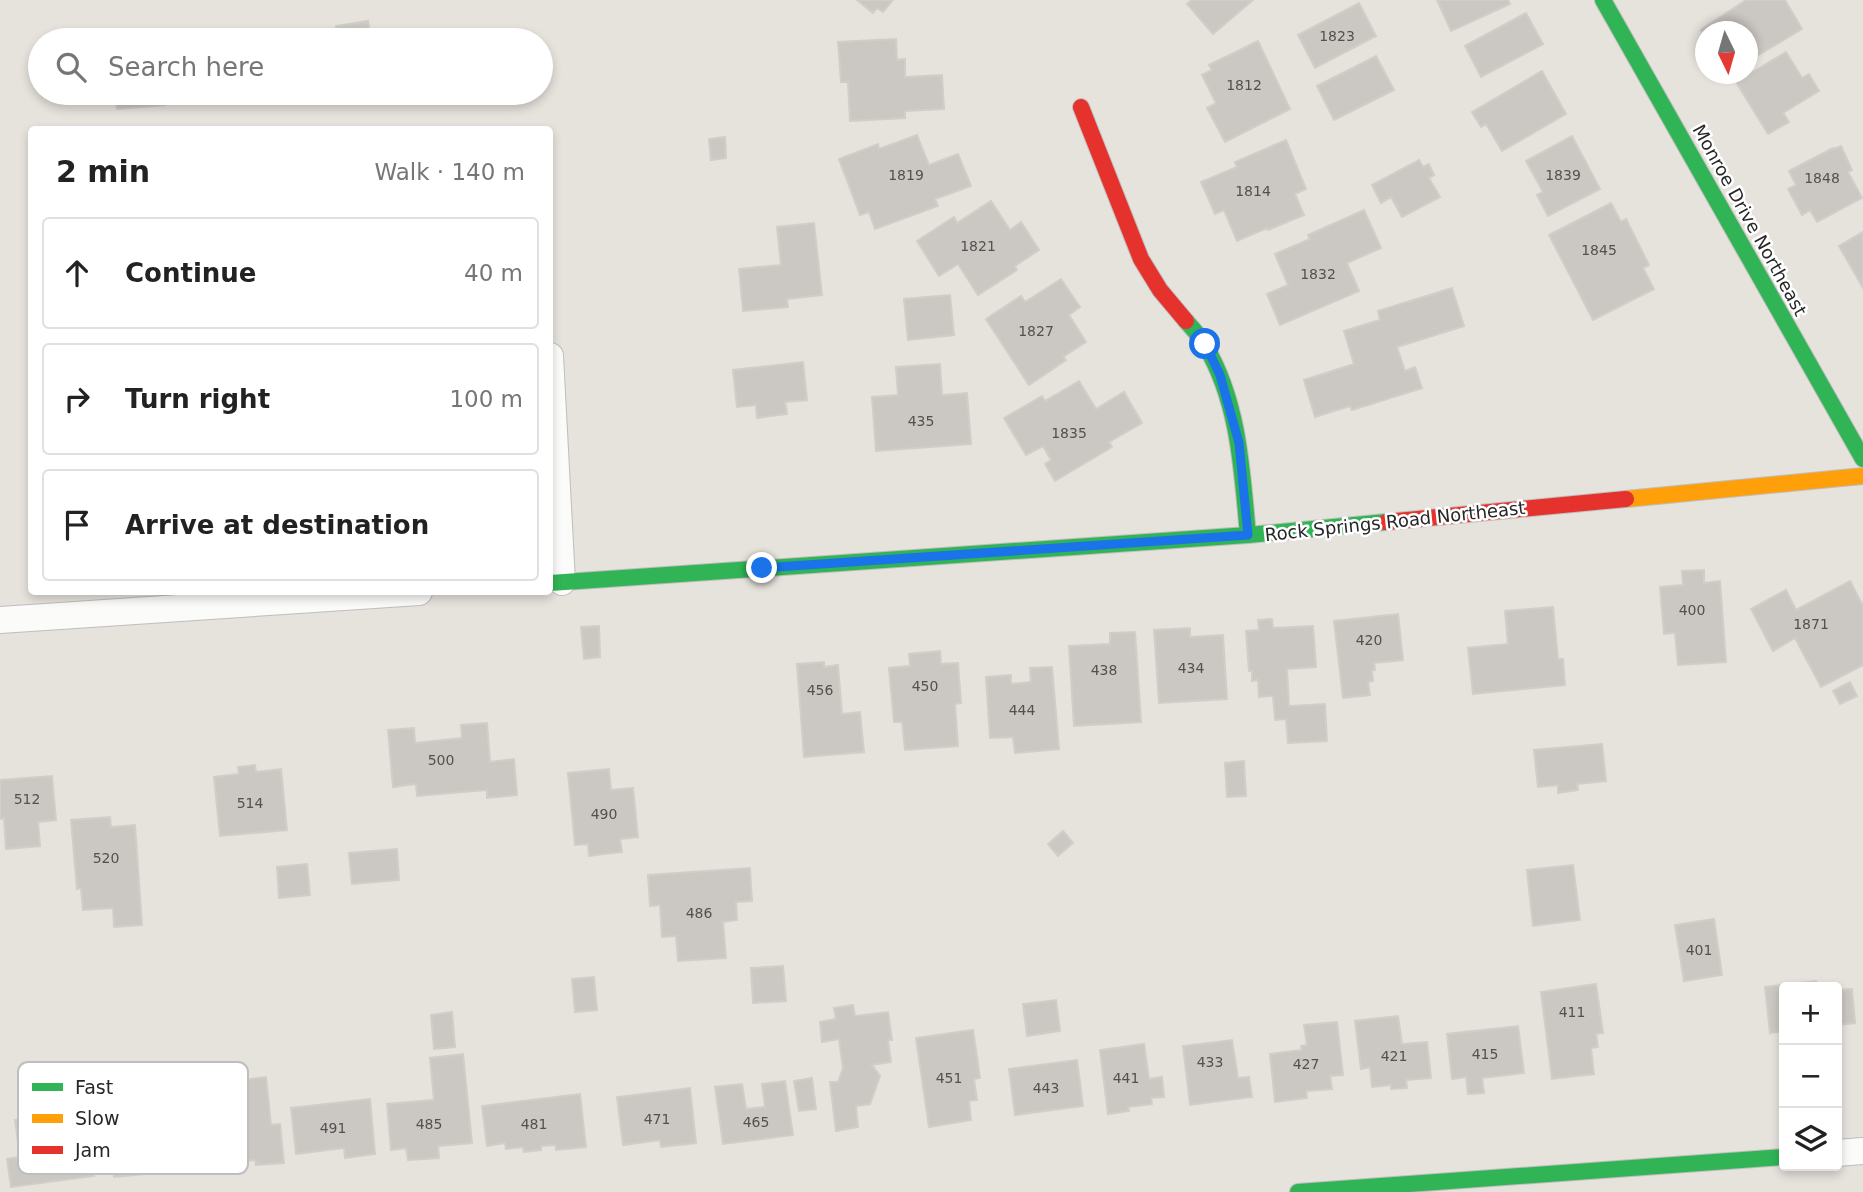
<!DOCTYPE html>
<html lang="en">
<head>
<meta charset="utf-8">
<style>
	body { margin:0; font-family:"DejaVu Sans",sans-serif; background:#f6f6f6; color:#222 }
	.controls { position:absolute; right:21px; bottom:21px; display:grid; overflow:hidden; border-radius:7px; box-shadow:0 4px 10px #0003 }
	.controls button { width:63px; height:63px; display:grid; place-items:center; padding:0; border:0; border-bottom:2px solid #e0e0e0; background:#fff; color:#222; font:35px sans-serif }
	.compass { position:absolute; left:1695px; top:21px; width:63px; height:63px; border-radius:50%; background:#fff; box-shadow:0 4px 10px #0003; rotate:175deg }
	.stop { position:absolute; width:21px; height:21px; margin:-16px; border:5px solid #1a73e8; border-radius:50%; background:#fff }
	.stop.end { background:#1a73e8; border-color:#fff; box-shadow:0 2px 7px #0008 }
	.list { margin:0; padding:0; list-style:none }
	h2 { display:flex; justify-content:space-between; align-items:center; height:91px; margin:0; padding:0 28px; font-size:30px }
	h2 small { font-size:23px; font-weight:400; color:#767676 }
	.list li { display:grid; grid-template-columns:46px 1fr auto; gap:21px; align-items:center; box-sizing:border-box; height:112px; margin:0 14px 14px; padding:0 14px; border:2px solid #e0e0e0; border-radius:7px }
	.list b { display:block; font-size:26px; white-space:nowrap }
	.list em { font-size:23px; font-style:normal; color:#767676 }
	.icon { flex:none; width:38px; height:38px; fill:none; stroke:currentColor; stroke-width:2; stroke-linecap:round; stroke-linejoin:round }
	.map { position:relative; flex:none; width:1863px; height:1192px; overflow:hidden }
	.search { position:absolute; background:#fff; box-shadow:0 4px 10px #0003; left:28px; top:28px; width:525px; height:77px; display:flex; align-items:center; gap:18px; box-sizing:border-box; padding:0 24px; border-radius:38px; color:#767676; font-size:26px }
	.panel { position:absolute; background:#fff; box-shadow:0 4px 10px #0003; left:28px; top:126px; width:525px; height:469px; border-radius:7px }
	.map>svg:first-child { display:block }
	.building { fill:#cbc8c3; stroke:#d1cec8; stroke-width:2 }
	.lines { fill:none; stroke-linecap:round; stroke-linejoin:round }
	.street-casing { stroke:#bfbebe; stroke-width:28 }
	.fast-casing { stroke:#bfbebe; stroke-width:18 }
	.slow-casing { stroke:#bfbebe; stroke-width:18 }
	.jam-casing { stroke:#bfbebe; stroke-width:18 }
	.street { stroke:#fbfbfa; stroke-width:26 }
	.fast { stroke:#30b455; stroke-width:16 }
	.slow { stroke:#ff9f0a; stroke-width:16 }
	.jam { stroke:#e5322d; stroke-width:16 }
	.route { stroke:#1a73e8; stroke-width:9 }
	.labels { text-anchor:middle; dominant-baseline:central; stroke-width:5; stroke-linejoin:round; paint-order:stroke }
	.number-label { font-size:14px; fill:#525150 }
	.street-label { font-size:18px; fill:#272727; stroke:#fff }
	.key { fill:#fff; stroke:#bebebe; stroke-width:2 }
	.key-label { font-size:19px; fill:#272727 }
</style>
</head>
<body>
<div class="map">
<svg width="1863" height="1192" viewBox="0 0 1863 1192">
	<rect width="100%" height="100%" fill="#e6e2dc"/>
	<path class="building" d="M857,0H893L883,12L877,8L873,13Z
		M1192,0H1253L1213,34L1187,4Z
		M1437,0H1508L1510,4L1451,31Z
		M1746,0H1785L1802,29L1752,59L1750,57L1748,58V32H1706V37L1701,30Z
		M1359,3L1376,36L1315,68L1298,35Z
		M1526,13L1543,44L1481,77L1465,46Z
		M368,21L371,40H338L336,26Z
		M896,39L897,60L905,59V77L942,75L944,109L905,111V118L850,121L848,82H841L838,42Z
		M1258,41L1290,109L1225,142L1207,108L1216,103L1202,75L1212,70L1209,65Z
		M1786,52L1802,78L1809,74L1819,91L1783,113L1789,122L1768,134L1736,82Z
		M1376,56L1394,90L1334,120L1317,86Z
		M1542,71L1566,114L1502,151L1486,124L1481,127L1472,112Z
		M115,93H164L165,105L117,109Z
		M917,135L929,165L958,154L971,186L935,199L938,206L875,229L869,212L860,215L839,159L878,144L879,149Z
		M1572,136L1600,189L1548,216L1537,195L1543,192L1526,161Z
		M725,137L726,158L711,160L709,139Z
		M1286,140L1306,189L1295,194L1304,215L1268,230L1267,228L1237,241L1224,210L1215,214L1201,182L1237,167L1235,162Z
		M1841,146L1852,170L1848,172L1862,198L1817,222L1810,210L1802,215L1788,189L1796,185L1789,171L1833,148L1834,149Z
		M1419,160L1423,167L1429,164L1434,175L1429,178L1440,197L1402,217L1391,197L1381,203L1372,185Z
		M991,201L1010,230L1021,222L1039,250L1015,266L1017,270L978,295L958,264L939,276L917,241L954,217L957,223Z
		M1611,203L1621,222L1626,219L1649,265L1643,268L1654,289L1593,320L1549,235Z
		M1364,210L1381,248L1347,263L1359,291L1280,325L1267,294L1288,285L1275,254L1310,239L1308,235Z
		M814,223L822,295L787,299L788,307L743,311L739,269L781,265L777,227Z
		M1863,232V288L1839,246Z
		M1061,279L1080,307L1069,315L1086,342L1063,357L1066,360L1029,385L986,319L1021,296L1025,302Z
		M1452,288L1464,326L1397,347L1405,371L1415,367L1422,388L1352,410L1350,406L1315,417L1304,380L1354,364L1344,331L1380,320L1378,311Z
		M950,295L954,335L908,340L904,299Z
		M803,362L807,400L785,402L787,414L757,418L756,405L737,407L733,370Z
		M940,364L942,395L967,393L971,444L876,451L872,397L898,395L896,367Z
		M1079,381L1096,409L1124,392L1142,423L1109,442L1112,447L1055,481L1045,464L1051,460L1043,446L1026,455L1004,418L1042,396L1045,401Z
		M1704,570V583L1720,581L1726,662L1678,665L1675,633L1664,634L1660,587L1683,585L1682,571Z
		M1850,581L1863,606V665L1821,687L1795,638L1773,651L1751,609L1786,590L1796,610Z
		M1553,607L1558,659H1563L1565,685L1473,694L1468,648L1508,644L1505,611Z
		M1398,614L1403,660L1374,663L1375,670H1372L1373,681L1368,682L1370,695L1343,698L1334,621Z
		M1272,619L1273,628L1313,626L1316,667L1287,669L1289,706L1325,704L1327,741L1288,743L1286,719L1275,720L1273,696L1259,697L1258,680L1252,681V671H1249L1246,631L1259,630L1258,620Z
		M599,626L600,657L584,659L581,627Z
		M1190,628V637L1223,635L1227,699L1159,703L1154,630Z
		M1135,632L1141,722L1074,726L1069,646L1110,644V633Z
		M940,651L941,664L958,663L961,703L955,704L958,746L905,750L902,722H894L889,668L910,666L909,654Z
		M824,662V667L838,665L842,714L860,712L864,752L804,757L797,664Z
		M1052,667L1059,749L1015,753L1013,737L990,738L986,677L1011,675V684L1031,682L1030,668Z
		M1850,682L1857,696L1840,704L1833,691Z
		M487,723L490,762L514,759L517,795L487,798V790L417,796L416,784L393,787L388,730L414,728L415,743L462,738L461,725Z
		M1602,744L1606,781L1577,784L1578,790L1558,793V785L1538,787L1534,750Z
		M1244,761L1246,796L1227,797L1225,763Z
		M255,765L256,772L281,769L287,830L220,836L214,777L239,774L238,767Z
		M609,769L611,790L633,788L638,837L620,839L622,852L589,856L588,844L575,845L568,773Z
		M52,776L56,820L38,822L40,846L6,849L4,818L0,819V780Z
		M110,817L111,827L135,825L142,925L114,927L113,908L83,910L81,888L77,889L71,820Z
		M1063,831L1073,843L1058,856L1048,844Z
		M397,849L399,880L352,884L349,853Z
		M307,864L310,895L279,898L277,867Z
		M1573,865L1580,920L1533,926L1527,870Z
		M750,868L752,901L736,902L737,920L723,922L726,958L678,961L676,936L662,937L660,905L650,906L648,875Z
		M1714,919L1722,975L1684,981L1675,925Z
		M783,966L786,1001L753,1003L751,968Z
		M594,977L597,1010L575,1012L572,979Z
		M1816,981L1817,987H1784V1031L1770,1033L1765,987Z
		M1596,984L1603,1033L1596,1034L1598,1047L1591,1048L1594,1074L1552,1079L1541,992Z
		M1852,989L1855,1023L1837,1025V990Z
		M1056,1000L1060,1031L1027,1036L1023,1004Z
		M853,1005L855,1016L888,1012L892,1040H888L891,1062L872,1065L880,1076L870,1104L856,1106L858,1127L836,1131L830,1082H838L843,1068L839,1039L822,1042L820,1022L836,1019L834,1008Z
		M452,1012L455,1047L434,1049L431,1015Z
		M1398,1016L1402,1044L1427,1042L1431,1078L1406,1080L1407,1088L1391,1089V1085L1372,1087L1370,1067L1361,1069L1355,1021Z
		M1337,1022L1343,1075L1330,1076L1332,1089L1306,1091L1307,1098L1275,1102L1270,1054L1302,1050L1301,1046L1307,1045L1304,1025Z
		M1518,1026L1524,1073L1482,1078L1484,1093L1468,1094L1466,1077L1452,1079L1447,1034Z
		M973,1030L980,1078L974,1079L977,1100L969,1101L971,1120L929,1127L916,1038Z
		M1232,1040L1238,1078L1249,1077L1252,1097L1190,1105L1183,1046Z
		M1144,1044L1149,1079L1162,1077L1164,1097L1151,1098L1152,1104L1128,1107L1129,1111L1108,1114L1100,1050Z
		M463,1054L472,1143L438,1146L439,1158L408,1160L406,1148L391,1150L387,1104L434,1100L430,1058Z
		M1077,1060L1083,1106L1015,1115L1009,1069Z
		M266,1077L271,1125L280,1124L284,1163L256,1165L255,1160L224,1163L222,1154L206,1155L201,1107L244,1102L242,1080Z
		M812,1078L816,1109L799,1111L794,1081Z
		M785,1081L793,1135L723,1144L715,1087L742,1084L746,1109L765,1107L762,1084Z
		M690,1088L696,1143L661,1147L660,1140L623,1145L617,1097Z
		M580,1094L586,1147L556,1150V1145L541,1146V1150L524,1152L523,1147L506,1149L505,1143L487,1146L482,1106Z
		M370,1099L375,1154L345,1158L344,1148L296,1154L291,1108Z
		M172,1106L174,1127L185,1126L189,1170L114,1177L109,1134L156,1130L154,1107Z
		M44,1116L47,1138L88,1132L94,1176L11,1187L7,1159L20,1157L15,1120Z"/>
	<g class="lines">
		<g class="street-casing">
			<path id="street" d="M550,356L562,582
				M0,620L419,592
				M1837,1153L1863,1151"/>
		</g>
		<g class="fast-casing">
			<path id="fast" d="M1603,0L1863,459
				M1186,321C1193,329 1201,337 1206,347C1239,403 1242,471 1248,535
				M550,583L1248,535L1386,522
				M1298,1192L1784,1157"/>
		</g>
		<g class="slow-casing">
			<path id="slow" d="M1626,499L1863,476"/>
		</g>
		<g class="jam-casing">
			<path id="jam" d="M1081,107L1141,259L1160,290L1186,321
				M1386,522L1626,499"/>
		</g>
		<use href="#street" class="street"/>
		<use href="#fast" class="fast"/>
		<use href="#slow" class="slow"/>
		<use href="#jam" class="jam"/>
	</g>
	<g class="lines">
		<path class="route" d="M762,568L1248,535L1239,443L1220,375L1205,344"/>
	</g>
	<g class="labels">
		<g class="number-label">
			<text x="1337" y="36">1823</text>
			<text x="1244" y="85">1812</text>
			<text x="906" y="175">1819</text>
			<text x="1563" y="175">1839</text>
			<text x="1822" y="178">1848</text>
			<text x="1253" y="191">1814</text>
			<text x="978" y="246">1821</text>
			<text x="1599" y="250">1845</text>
			<text x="1318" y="274">1832</text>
			<text x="1036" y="331">1827</text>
			<text x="921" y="421">435</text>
			<text x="1069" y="433">1835</text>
			<text x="1692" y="610">400</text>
			<text x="1811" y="624">1871</text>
			<text x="1369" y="640">420</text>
			<text x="1191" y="668">434</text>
			<text x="1104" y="670">438</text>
			<text x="925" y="686">450</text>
			<text x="820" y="690">456</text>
			<text x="1022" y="710">444</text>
			<text x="441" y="760">500</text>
			<text x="27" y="799">512</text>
			<text x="250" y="803">514</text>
			<text x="604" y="814">490</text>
			<text x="106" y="858">520</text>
			<text x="699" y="913">486</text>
			<text x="1699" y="950">401</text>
			<text x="1572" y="1012">411</text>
			<text x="1485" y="1054">415</text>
			<text x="1394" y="1056">421</text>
			<text x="1210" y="1062">433</text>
			<text x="1306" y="1064">427</text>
			<text x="949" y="1078">451</text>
			<text x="1126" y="1078">441</text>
			<text x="1046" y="1088">443</text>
			<text x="657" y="1119">471</text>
			<text x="756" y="1122">465</text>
			<text x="429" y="1124">485</text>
			<text x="534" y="1124">481</text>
			<text x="333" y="1128">491</text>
		</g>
		<g class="street-label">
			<text transform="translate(1750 220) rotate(61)">Monroe Drive Northeast</text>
			<text transform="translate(1395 521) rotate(-6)">Rock Springs Road Northeast</text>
		</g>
	</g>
	<rect x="18" y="1062" width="230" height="112" rx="10" class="key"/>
	<rect x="32" y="1083" width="31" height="8" fill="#30b455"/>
	<rect x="32" y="1114" width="31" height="9" fill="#ff9f0a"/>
	<rect x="32" y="1146" width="31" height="8" fill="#e5322d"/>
	<g class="key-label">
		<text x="75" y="1094">Fast</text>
		<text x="75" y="1125">Slow</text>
		<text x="75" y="1157">Jam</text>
	</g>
</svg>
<div class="controls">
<button>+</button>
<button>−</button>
<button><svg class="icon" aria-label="layers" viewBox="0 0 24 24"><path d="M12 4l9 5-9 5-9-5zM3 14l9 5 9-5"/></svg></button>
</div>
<svg class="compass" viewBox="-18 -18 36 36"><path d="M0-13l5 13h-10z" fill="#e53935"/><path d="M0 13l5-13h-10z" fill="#767676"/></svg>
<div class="stop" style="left:1205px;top:344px"></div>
<div class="stop end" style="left:762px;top:568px"></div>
<div class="search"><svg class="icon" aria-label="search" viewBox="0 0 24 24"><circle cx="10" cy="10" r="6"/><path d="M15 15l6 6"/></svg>Search here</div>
<section class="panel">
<h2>2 min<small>Walk · 140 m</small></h2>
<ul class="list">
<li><svg class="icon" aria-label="ahead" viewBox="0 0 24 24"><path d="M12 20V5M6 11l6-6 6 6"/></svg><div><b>Continue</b></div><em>40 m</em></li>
<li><svg class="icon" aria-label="right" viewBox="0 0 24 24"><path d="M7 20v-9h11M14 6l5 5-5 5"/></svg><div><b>Turn right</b></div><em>100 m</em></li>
<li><svg class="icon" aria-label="arrive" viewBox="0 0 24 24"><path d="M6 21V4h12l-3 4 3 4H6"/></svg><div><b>Arrive at destination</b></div></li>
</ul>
</section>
</div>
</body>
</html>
